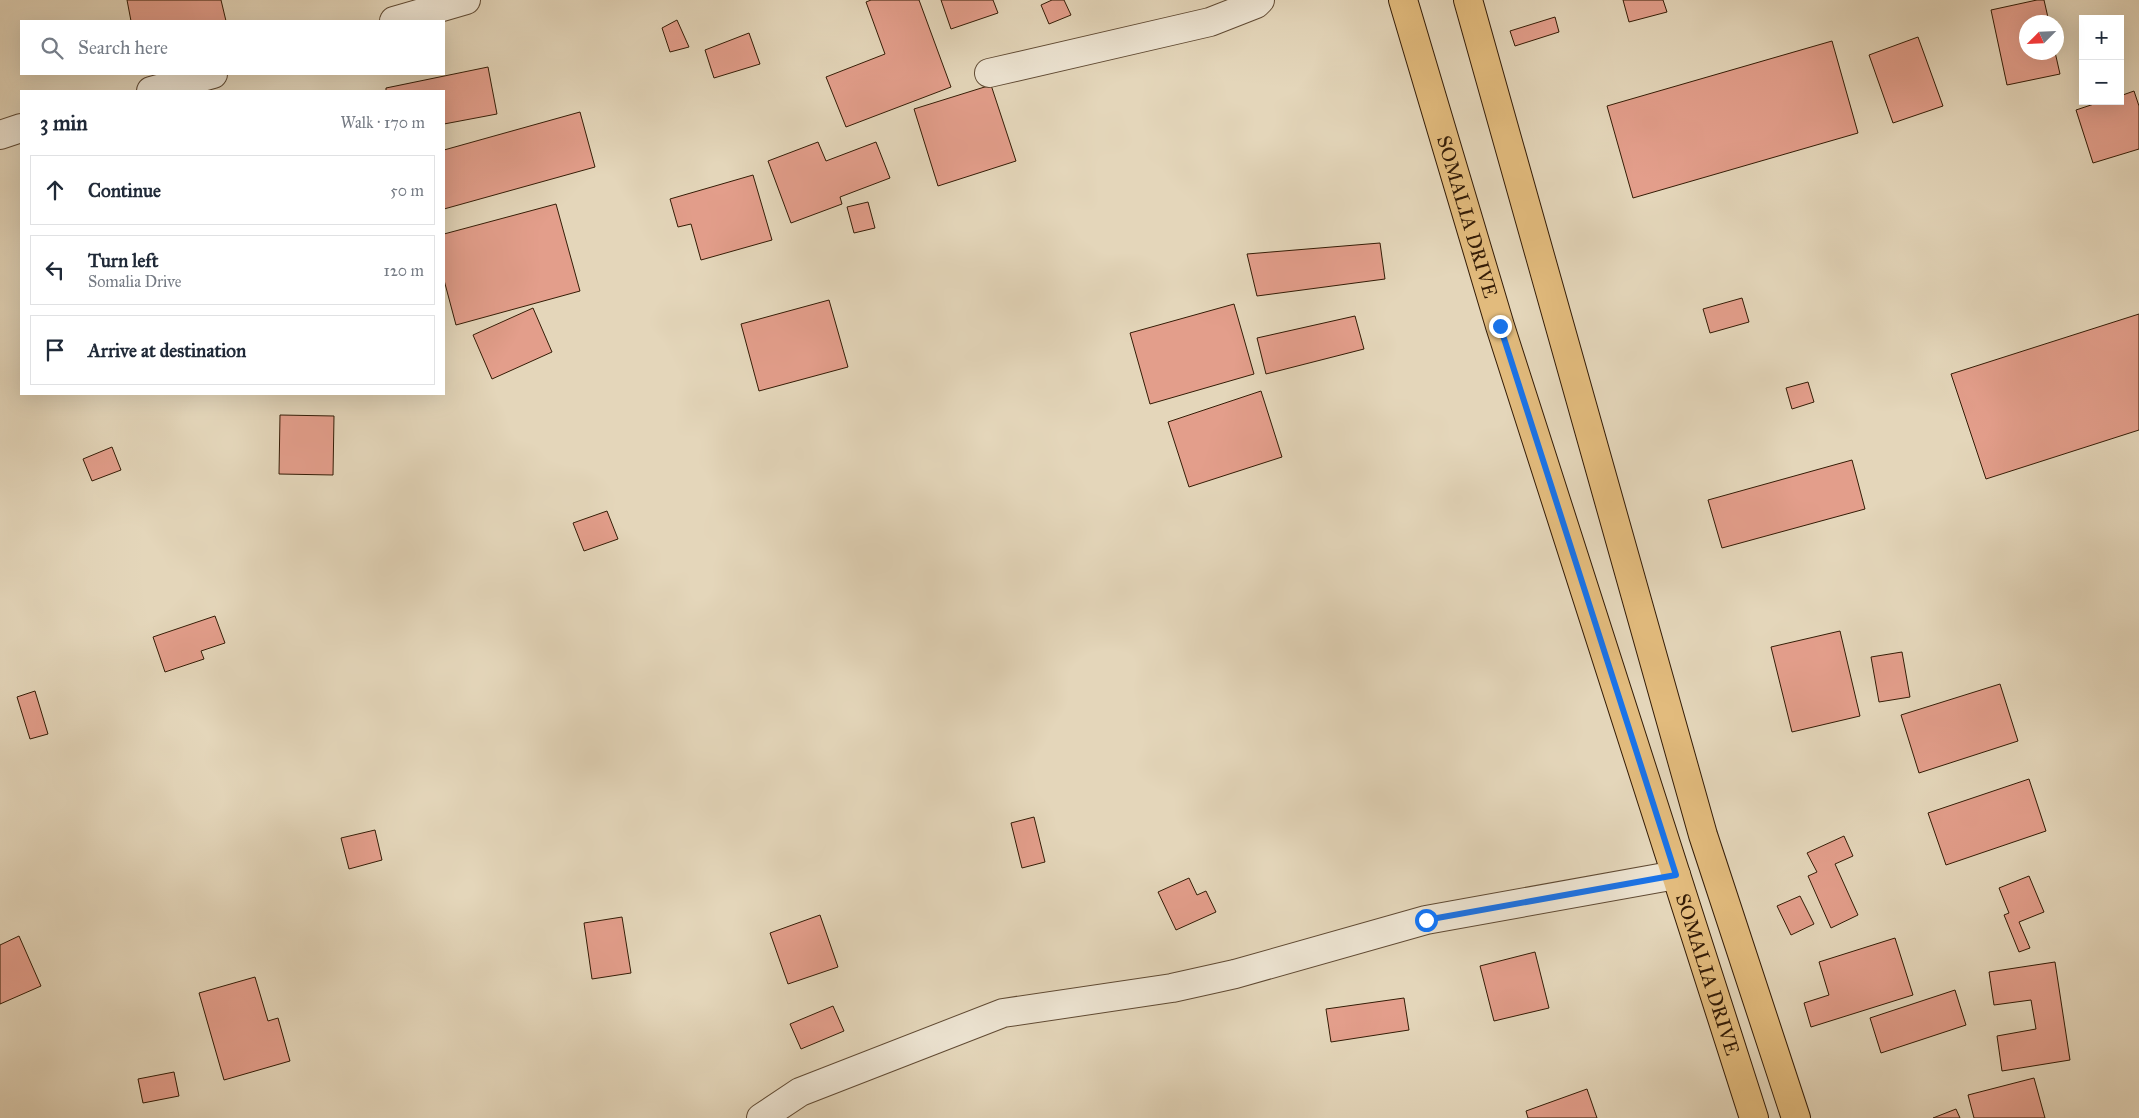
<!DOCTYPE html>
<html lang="en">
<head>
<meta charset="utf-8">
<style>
	body { margin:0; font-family:"IM FELL Great Primer",serif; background:#f6f6f7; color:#1f2937 }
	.controls { position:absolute; right:15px; top:15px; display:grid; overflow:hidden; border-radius:0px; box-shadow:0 5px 20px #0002 }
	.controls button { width:45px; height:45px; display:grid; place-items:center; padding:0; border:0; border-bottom:1px solid #e0e1e3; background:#fff; color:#1f2937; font:25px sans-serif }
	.compass { position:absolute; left:2019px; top:15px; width:45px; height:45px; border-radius:50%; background:#fff; box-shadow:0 5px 20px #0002; rotate:246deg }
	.stop { position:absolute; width:15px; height:15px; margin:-11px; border:4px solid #1a73e8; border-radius:50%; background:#fff }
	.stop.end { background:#1a73e8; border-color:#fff; box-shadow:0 1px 5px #0008 }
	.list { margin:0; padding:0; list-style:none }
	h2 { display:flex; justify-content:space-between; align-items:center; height:65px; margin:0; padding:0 20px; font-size:21px }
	h2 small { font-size:16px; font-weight:400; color:#747a83 }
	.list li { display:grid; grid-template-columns:32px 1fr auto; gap:15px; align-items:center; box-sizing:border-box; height:70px; margin:0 10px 10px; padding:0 10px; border:1px solid #e0e1e3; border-radius:0px }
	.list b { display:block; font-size:19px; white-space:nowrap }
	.list p { margin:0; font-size:16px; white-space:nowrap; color:#747a83 }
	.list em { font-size:16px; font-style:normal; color:#747a83 }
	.icon { flex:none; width:28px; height:28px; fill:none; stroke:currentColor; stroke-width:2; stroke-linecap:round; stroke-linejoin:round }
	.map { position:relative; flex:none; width:2139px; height:1118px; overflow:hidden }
	.search { position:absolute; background:#fff; box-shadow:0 5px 20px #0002; left:20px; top:20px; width:425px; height:55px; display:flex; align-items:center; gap:12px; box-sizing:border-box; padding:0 18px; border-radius:0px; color:#747a83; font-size:19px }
	.panel { position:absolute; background:#fff; box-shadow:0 5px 20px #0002; left:20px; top:90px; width:425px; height:305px; border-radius:0px }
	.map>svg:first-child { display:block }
	.building { fill:#e39e8b; stroke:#341c06 }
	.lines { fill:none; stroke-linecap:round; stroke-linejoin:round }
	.minor-casing { stroke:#604a33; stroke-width:30 }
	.primary-casing { stroke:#341c06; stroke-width:30 }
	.minor { stroke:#ede4d2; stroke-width:28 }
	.primary { stroke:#e2bb7d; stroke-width:28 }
	.route { stroke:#1a73e8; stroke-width:6 }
	.labels { text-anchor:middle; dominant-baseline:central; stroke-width:4; stroke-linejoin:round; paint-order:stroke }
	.street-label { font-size:20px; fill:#341c06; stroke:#ede4d2 }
</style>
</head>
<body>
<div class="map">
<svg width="2139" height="1118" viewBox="0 0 2139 1118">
	<rect width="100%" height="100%" fill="#e4d6ba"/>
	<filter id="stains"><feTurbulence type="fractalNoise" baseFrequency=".004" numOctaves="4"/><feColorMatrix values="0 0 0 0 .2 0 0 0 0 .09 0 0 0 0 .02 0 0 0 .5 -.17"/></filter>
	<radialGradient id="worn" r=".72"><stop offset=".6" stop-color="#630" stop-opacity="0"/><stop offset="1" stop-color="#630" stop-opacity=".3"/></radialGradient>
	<path class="building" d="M127,0H221L226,21H131Z
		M871,0H919L951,87L846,127L826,77L885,54L866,2Z
		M941,0H993L998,13L951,29Z
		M1052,0H1064L1071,15L1049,24L1041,5Z
		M1623,0H1663L1667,12L1629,22Z
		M2037,0H2044L2049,22H2026V52H2055L2060,74L2007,85L1991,10Z
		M1555,17L1559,32L1515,46L1510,31Z
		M677,20L689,47L670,52L662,28Z
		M749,33L760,64L714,78L705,50Z
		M1918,37L1943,106L1893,123L1869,55Z
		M1832,41L1858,133L1633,198L1607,106Z
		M488,67L497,114L444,124V91H386V88Z
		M991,85L1016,161L938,186L914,109Z
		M2134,91L2139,106V149L2093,163L2076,110L2103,101H2120V96Z
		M580,112L595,167L444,209V150Z
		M818,142L826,161L876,142L890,178L840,197L842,204L791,223L768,161Z
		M753,175L772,240L701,260L691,224L678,227L670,199Z
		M868,202L875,228L854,233L847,207Z
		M556,204L580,291L456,325L444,280V234Z
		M1380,243L1385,279L1257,296L1247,254Z
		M1742,298L1749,322L1710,333L1703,309Z
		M829,300L848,367L759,391L741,324Z
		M1234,304L1254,374L1150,404L1130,333Z
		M533,308L552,352L492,379L473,335Z
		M2139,314V430L1986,479L1951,374Z
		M1355,316L1364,349L1266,374L1257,338Z
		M1808,382L1814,402L1792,409L1786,388Z
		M1261,391L1282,457L1189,487L1168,422Z
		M280,415L334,416L333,475L279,474Z
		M112,447L121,470L92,481L83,459Z
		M1852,460L1865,509L1722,548L1708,500Z
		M607,511L618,539L584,551L573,523Z
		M215,616L225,643L201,651L204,659L165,672L153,637Z
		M1840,631L1860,716L1792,732L1771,647Z
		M1902,652L1910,697L1879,702L1871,657Z
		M2000,684L2018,741L1919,773L1901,715Z
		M35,691L48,734L30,739L17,697Z
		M2029,779L2046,831L1946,865L1928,813Z
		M1034,817L1045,862L1022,868L1011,823Z
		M375,830L382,860L349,869L341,838Z
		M1844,836L1853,856L1835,864L1858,915L1831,928L1808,876L1817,872L1807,853Z
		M2029,876L2044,912L2019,922L2030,948L2019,952L2004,915L2009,913L1999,888Z
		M1189,878L1197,895L1206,891L1216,912L1176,930L1158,892Z
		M1800,896L1814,924L1791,935L1777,906Z
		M820,915L838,967L788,984L770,933Z
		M622,917L631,973L592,979L584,923Z
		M19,936L41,986L0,1004V945Z
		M1895,938L1913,995L1811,1027L1804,1003L1829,995L1819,962Z
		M1535,952L1549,1008L1494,1021L1480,966Z
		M2055,962L2070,1060L2002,1071L1997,1036L2036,1029L2031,1000L1994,1005L1989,972Z
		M255,977L268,1021L278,1018L290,1061L224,1080L199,993Z
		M1955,990L1966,1025L1881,1053L1870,1018Z
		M1404,998L1409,1030L1331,1042L1326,1009Z
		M833,1006L844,1031L801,1049L790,1024Z
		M174,1072L179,1096L143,1103L138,1079Z
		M2034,1078L2045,1118H1974L1968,1095Z
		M1587,1089L1597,1118H1528L1526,1111Z
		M1956,1109L1960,1118H1933Z"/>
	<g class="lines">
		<g class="minor-casing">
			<path id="minor" d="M394,21L466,0
				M989,73L1210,22L1256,4L1260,0
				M151,91L213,74
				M0,135L21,128
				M761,1118L800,1092L1003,1013L1172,988L1235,974L1426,920L1676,875"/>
		</g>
		<g class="primary-casing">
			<g id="primary">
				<path id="s1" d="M1403,0L1500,326L1754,1118"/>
				<path d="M1468,0L1703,835L1796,1118"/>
			</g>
		</g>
		<use href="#minor" class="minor"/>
		<use href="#primary" class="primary"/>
	</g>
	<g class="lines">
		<path class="route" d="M1426,920L1676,875L1500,326"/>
	</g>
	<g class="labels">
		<g class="street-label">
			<text stroke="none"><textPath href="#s1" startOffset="226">SOMALIA DRIVE</textPath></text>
			<text stroke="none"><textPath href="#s1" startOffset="1021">SOMALIA DRIVE</textPath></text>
		</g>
	</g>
	<rect width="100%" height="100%" filter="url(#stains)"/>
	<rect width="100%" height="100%" fill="url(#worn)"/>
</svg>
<div class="controls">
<button>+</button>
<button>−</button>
</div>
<svg class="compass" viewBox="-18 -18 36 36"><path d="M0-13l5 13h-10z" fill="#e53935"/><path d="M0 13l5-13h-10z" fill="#747a83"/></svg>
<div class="stop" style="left:1426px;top:920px"></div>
<div class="stop end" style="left:1500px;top:326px"></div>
<div class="search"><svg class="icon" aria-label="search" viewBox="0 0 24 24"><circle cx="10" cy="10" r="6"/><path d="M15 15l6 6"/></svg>Search here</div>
<section class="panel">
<h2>3 min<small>Walk · 170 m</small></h2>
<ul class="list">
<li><svg class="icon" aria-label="ahead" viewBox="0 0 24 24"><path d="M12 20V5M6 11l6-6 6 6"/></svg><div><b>Continue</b></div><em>50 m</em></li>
<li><svg class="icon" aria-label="left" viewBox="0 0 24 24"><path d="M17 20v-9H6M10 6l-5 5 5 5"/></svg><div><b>Turn left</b><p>Somalia Drive</p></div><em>120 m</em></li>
<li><svg class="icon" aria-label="arrive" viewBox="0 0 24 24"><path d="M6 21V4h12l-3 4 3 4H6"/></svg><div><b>Arrive at destination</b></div></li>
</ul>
</section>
</div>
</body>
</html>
